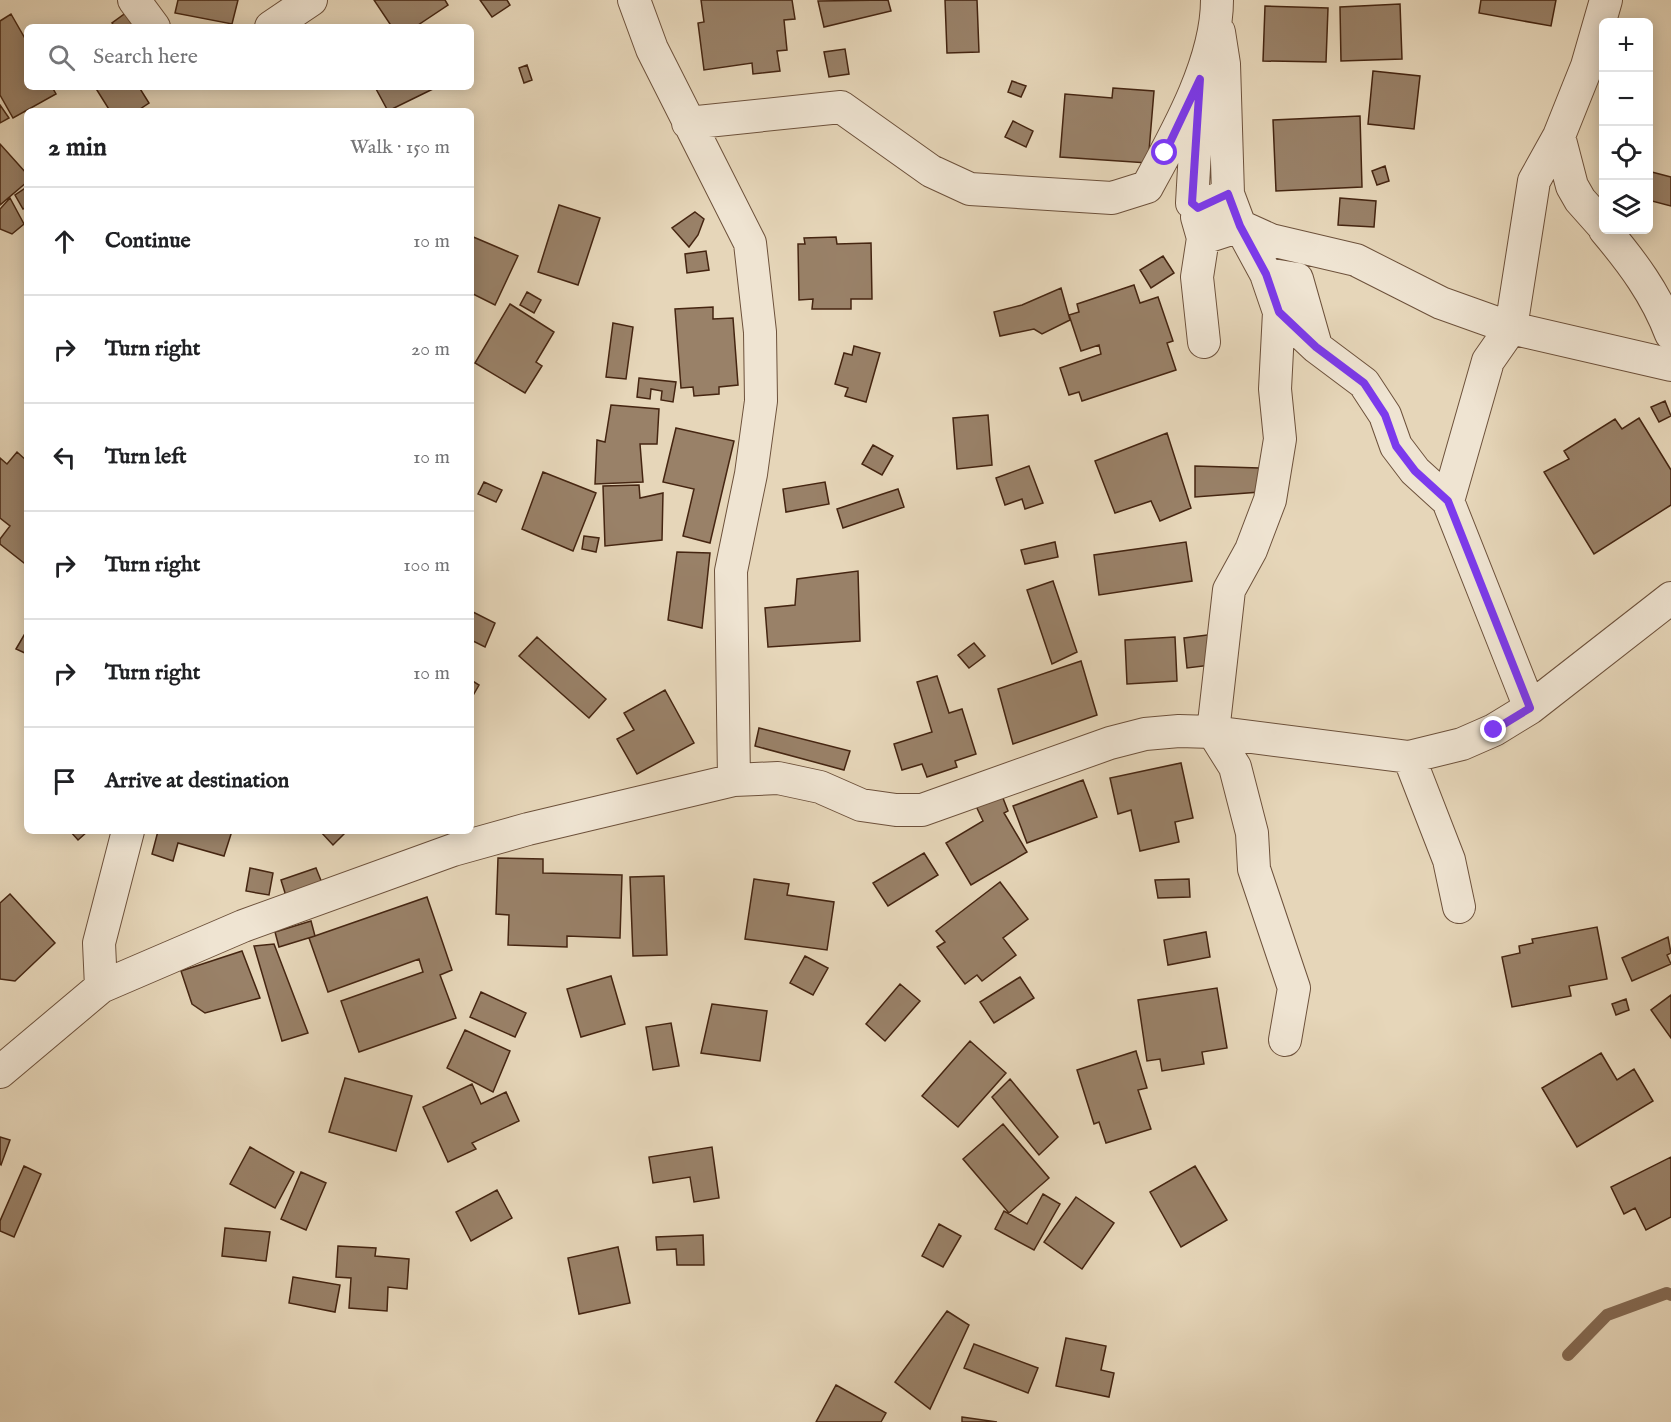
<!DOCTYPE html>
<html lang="en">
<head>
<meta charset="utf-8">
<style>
	body { margin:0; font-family:"IM FELL English",serif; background:#f2f2f2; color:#202124 }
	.controls { position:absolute; right:18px; top:18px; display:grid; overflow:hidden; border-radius:9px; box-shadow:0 3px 15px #0003 }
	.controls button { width:54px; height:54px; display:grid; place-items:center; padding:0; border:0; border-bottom:2px solid #e0e0e0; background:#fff; color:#202124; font:30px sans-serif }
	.stop { position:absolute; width:18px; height:18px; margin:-14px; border:4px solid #7c3aed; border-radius:50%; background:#fff }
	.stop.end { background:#7c3aed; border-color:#fff; box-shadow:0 2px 6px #0008 }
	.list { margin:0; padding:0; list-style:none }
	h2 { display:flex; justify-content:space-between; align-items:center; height:78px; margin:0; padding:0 24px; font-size:26px }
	h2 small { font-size:20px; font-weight:400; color:#757577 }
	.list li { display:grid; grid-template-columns:39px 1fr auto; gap:18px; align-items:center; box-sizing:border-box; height:108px; padding:0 24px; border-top:2px solid #e0e0e0 }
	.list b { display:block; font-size:22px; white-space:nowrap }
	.list em { font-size:20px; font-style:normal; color:#757577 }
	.icon { flex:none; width:33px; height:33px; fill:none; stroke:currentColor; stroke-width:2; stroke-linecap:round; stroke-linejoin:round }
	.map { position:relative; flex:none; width:1671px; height:1422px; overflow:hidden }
	.search { position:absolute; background:#fff; box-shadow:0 3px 15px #0003; left:24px; top:24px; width:450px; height:66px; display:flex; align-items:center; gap:15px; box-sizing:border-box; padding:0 21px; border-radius:9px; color:#757577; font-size:22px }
	.panel { position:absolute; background:#fff; box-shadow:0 3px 15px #0003; left:24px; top:108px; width:450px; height:726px; border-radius:9px }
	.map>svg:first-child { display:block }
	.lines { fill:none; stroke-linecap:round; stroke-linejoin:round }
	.stream { stroke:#856b54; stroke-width:12 }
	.building { fill:#998168; stroke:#452511; stroke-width:1.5 }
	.minor-casing { stroke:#6d513b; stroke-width:34 }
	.minor { stroke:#efe4d2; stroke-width:32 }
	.route { stroke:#7c3aed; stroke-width:8 }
</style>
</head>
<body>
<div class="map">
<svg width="1671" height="1422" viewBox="0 0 1671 1422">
	<rect width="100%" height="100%" fill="#e6d6b9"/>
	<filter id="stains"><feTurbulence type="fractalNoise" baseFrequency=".00333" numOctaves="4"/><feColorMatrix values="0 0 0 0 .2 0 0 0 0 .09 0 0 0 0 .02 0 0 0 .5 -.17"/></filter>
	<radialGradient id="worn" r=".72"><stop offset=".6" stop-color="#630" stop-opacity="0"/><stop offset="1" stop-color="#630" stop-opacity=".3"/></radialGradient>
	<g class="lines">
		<path class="stream" d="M1568,1355L1607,1315L1667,1293L1671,1295"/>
	</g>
	<path class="building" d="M178,0H238L232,24L175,13Z
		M374,0H445L448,5L415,27H392Z
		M480,0H507L510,5L492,17Z
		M701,0H792L795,19L784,20L787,50L777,51L780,71L753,74L752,63L704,70L698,23L704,22Z
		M888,0L891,11L824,27L818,1Z
		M945,0H977L979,52L947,53Z
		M1481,0H1556L1551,26L1479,13Z
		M1400,4L1402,59L1341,61L1340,7Z
		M1265,6L1328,8L1326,62L1263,61Z
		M127,12L137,27H115L112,23Z
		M11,14L27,42V87H52L56,94L13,118L0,95V21Z
		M845,49L849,74L829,77L824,52Z
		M527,65L532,80L524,83L519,68Z
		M1373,71L1420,76L1414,129L1368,124Z
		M1012,81L1026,86L1021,97L1008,92Z
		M95,87H139L149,103L137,111H110Z
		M375,87H437L388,111Z
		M1113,88L1154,91L1148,163L1060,157L1065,94L1112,98Z
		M0,105L9,118L0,123Z
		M1360,116L1362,187L1276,191L1273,120Z
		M1013,121L1033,131L1026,147L1005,137Z
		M0,144L27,174V182L0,205Z
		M1385,166L1389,181L1377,185L1372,171Z
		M1648,171L1671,177V206L1648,200Z
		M27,187V207L23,209L15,195Z
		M10,198L24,224L12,234L0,229V209Z
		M1340,198L1376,201L1374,227L1338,225Z
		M559,205L600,218L578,285L538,272Z
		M695,212L704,219L698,235L689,247L672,228Z
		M471,236L518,256L495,305L471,293Z
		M836,237L837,244L871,243L872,299H851V309H812L813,299L799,300L798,244H805L804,238Z
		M706,251L709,270L687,273L685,254Z
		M1163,256L1174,273L1151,288L1140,270Z
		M1134,285L1140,303L1158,297L1173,341L1167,343L1176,370L1082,401L1079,392L1069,395L1060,368L1101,354L1099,345L1081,351L1069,315L1079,312L1077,304Z
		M1061,288L1070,320L1042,334L1034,329L1000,336L994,312L1022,305Z
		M527,292L541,300L534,313L520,305Z
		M510,304L554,332L536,362L542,366L525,393L475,363Z
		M713,307V319L733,318L738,385L719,387V394L694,396L693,387L681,388L675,309Z
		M613,323L633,327L626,379L606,377Z
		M854,346L880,353L866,402L845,396L848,388L835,384L844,353L852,355Z
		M639,378L676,382L673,402L661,400L662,391L651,389L650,399L637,397Z
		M1665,401L1671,416L1659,422L1651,407Z
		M611,405L659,409L657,444H640L643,482L595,484L597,440L605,442Z
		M988,415L992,465L957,469L953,418Z
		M1639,418L1671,470V505L1594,554L1544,472L1569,459L1564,451L1615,419L1622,429Z
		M676,428L734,441L710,543L683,536L694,489L663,482Z
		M1167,433L1191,508L1160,521L1151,501L1115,513L1095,461Z
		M873,445L893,456L882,475L862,464Z
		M17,452L27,461V559L24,563L0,544V539L10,526L0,518V458L7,464Z
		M1029,466L1043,503L1025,509L1022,499L1005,505L996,478Z
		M1195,466L1259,468L1260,492L1195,497Z
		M543,472L596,493L573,551L522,529Z
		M484,482L502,490L496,502L478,494Z
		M825,482L829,504L786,512L783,489Z
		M639,485L640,498L663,493L662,540L605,546L603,486Z
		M898,489L904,507L843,528L837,509Z
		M584,536L599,538L596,552L582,549Z
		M1055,542L1058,557L1025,564L1021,550Z
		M1186,542L1192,581L1099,595L1094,555Z
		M677,552L710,553L702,628L668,620Z
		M858,571L860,641L768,647L765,608L795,605L797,579Z
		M1053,581L1077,652L1052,664L1027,590Z
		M471,611L495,623L485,647L471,640Z
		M27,630V654L16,649Z
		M1223,633L1227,663L1187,668L1184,638Z
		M537,637L606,699L589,718L519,656Z
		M1175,637L1177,681L1127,684L1125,640Z
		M974,643L985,656L969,668L958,655Z
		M1081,661L1097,715L1013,744L998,689Z
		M937,676L949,713L962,709L976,754L955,761L957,767L927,777L922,764L902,770L894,744L932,732L917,682Z
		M471,680L479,685L471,699Z
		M665,690L694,743L637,774L617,739L634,730L624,713Z
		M759,728L850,751L844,770L755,746Z
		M1181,763L1193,818L1175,822L1179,842L1140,851L1131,810L1118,814L1110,778Z
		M1083,780L1097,817L1027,843L1013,806Z
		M1001,793L1008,811L1004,813L1027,852L971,885L946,843L983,821L975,804Z
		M70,831H88L78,840Z
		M158,831H232L224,856L178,843L173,861L152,854Z
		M320,831H347L333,845Z
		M924,853L938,875L888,906L873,883Z
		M498,858L543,859V873L622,875L620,938L567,936V947L508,945L509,915L496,914Z
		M250,868L273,873L269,895L246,891Z
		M316,868L322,883L286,896L281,880Z
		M664,876L667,955L633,956L630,877Z
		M754,879L789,884L787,895L834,902L827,950L745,939Z
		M1189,879L1190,897L1158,898L1155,880Z
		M1000,882L1028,919L1003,938L1016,955L982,981L977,975L965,984L937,947L945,942L936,931Z
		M10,894L55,943L15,981L0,979V903Z
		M427,897L452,970L440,975L456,1018L359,1052L341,1001L423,972L419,959L328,992L309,938Z
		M311,921L315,936L279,947L275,932Z
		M1597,927L1607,979L1569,986L1571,996L1512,1007L1502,957L1520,953L1519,946L1533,943L1532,939Z
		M1206,932L1210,957L1168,965L1164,940Z
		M1668,937L1671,953L1667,955L1671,964L1632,981L1622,958Z
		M274,944L308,1033L282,1041L254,946Z
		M242,951L260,998L205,1013L192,1004L181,971Z
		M805,956L828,968L813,995L790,983Z
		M611,976L625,1024L581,1037L567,989Z
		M1020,977L1034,998L994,1023L980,1002Z
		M900,984L920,1001L885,1041L866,1024Z
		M1217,988L1227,1048L1202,1052L1204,1064L1162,1071L1160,1059L1147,1061L1138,1000Z
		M481,992L526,1013L515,1037L470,1017Z
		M1671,995V1038L1651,1010Z
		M1626,999L1629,1010L1616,1015L1612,1004Z
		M712,1004L767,1011L760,1061L701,1053Z
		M671,1023L679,1066L653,1070L646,1027Z
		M465,1030L510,1051L493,1092L447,1068Z
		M970,1041L1006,1073L958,1127L922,1096Z
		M1136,1051L1147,1088L1138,1090L1151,1129L1106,1143L1099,1122L1094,1124L1077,1070Z
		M1601,1053L1617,1080L1634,1069L1653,1101L1577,1147L1542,1088Z
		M345,1078L412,1096L396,1151L329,1132Z
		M1010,1079L1058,1137L1039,1155L992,1097Z
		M472,1084L481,1104L506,1092L519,1121L472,1143L476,1149L448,1162L423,1107Z
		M1003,1124L1049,1178L1009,1213L963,1159Z
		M0,1137L10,1140L1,1165L0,1164Z
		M250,1147L294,1172L275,1208L230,1184Z
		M712,1147L719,1198L694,1202L690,1177L653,1183L649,1157Z
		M1671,1157V1217L1646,1230L1635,1208L1624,1214L1611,1187Z
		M24,1166L41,1174L14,1237L0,1231V1221Z
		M1195,1166L1227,1220L1181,1247L1150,1192Z
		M301,1172L326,1183L306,1230L281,1219Z
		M497,1190L512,1218L471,1241L456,1212Z
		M1043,1194L1060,1204L1034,1250L995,1229L1004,1211L1027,1224Z
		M1076,1197L1114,1223L1082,1269L1044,1242Z
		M939,1224L961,1236L943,1267L922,1256Z
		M225,1228L270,1232L266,1261L222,1256Z
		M703,1235L704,1265H677L676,1249L657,1250L656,1237Z
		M338,1246L376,1248L375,1256L409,1259L407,1289L388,1287L387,1311L349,1308L351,1278L336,1277Z
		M618,1247L630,1303L579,1314L568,1258Z
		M293,1277L340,1285L335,1312L289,1303Z
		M947,1311L969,1325L930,1409L895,1382Z
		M1066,1338L1106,1346L1101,1370L1114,1373L1109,1397L1056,1386Z
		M974,1344L1038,1368L1028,1393L964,1368Z
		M836,1385L886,1413L881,1422H816Z
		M962,1417L997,1422H962Z"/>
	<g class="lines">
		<g class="minor-casing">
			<path id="minor" d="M134,0L154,27
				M634,0L652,49L750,243L760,332L761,401L751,474L731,571L734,780
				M271,27L311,0
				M1219,32L1224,64L1228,194L1240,226L1271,240L1356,260L1441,303L1511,328L1671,365
				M1198,98L1192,203L1198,208L1228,194
				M688,123L841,107L931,171L970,189L1112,198L1147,187C1176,134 1217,62 1217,0
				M1197,217L1203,238L1197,277L1204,342
				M1604,227L1580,200L1572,186L1559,136L1587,66L1606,0
				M1605,230C1632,262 1656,294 1671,334
				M1203,238L1240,226L1266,274L1279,312L1316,347L1364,383L1385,415L1396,446L1415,471L1448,501L1530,708
				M1266,274L1297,279L1316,346
				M1279,312L1275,389L1280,439L1270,500L1251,550L1229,590L1213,732L1235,767L1252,833L1254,869L1294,988L1285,1040
				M1448,501L1488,361L1511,328L1534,181L1559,136
				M1409,757L1449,860L1459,907
				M101,987L99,943L128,831
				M0,1072L101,987L243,926L453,850L528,829L734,780L778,778L820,787L861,805L896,810H922L1110,743L1145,734L1179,731L1213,732L1409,757L1462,744L1494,730L1530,708L1671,598"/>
		</g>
		<use href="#minor" class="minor"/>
	</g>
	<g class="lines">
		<path class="route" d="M1165,153L1200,79L1192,203L1198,208L1228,194L1240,226L1266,274L1279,312L1316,347L1364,383L1385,415L1396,446L1415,471L1448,501L1530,708L1494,730"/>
	</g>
	<rect width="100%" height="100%" filter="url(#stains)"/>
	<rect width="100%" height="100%" fill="url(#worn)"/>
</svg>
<div class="controls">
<button>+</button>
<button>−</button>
<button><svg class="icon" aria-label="locate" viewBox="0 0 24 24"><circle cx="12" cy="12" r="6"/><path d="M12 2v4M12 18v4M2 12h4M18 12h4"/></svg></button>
<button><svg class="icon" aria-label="layers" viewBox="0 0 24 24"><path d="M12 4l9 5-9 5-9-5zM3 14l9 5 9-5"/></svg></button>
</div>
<div class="stop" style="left:1165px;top:153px"></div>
<div class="stop end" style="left:1494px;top:730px"></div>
<div class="search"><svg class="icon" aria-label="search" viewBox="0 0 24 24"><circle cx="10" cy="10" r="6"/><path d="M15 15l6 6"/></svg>Search here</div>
<section class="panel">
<h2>2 min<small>Walk · 150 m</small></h2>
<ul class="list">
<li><svg class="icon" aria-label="ahead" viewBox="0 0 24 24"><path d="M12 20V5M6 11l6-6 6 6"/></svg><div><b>Continue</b></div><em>10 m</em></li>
<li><svg class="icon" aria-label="right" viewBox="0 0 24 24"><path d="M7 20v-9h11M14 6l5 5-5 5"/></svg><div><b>Turn right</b></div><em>20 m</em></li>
<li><svg class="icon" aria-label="left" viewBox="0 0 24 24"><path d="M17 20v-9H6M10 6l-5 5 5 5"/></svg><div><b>Turn left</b></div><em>10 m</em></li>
<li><svg class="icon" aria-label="right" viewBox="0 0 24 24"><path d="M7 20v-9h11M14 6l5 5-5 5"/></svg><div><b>Turn right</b></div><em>100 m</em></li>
<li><svg class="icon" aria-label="right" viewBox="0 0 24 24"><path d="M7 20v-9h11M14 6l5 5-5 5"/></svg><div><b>Turn right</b></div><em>10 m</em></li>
<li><svg class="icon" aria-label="arrive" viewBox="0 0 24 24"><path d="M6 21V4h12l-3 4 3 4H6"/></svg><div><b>Arrive at destination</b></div></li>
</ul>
</section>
</div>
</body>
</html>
